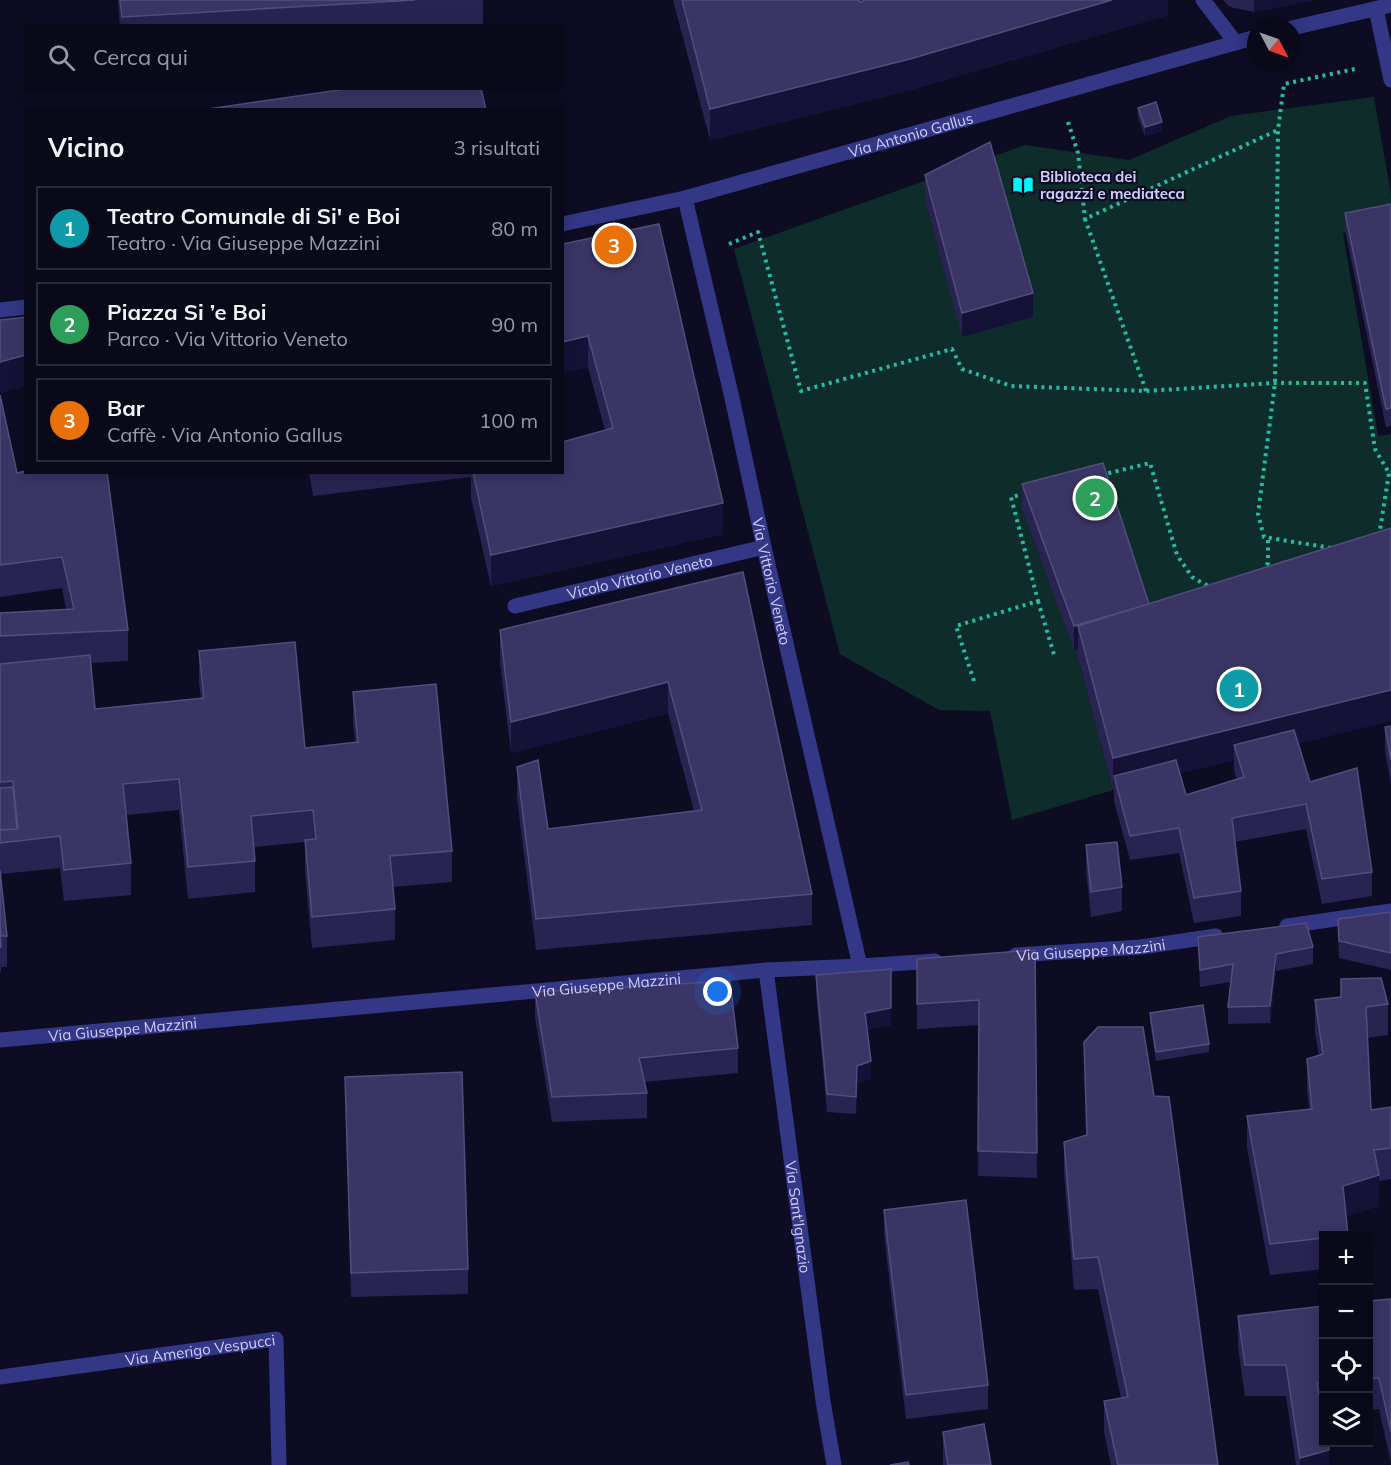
<!DOCTYPE html>
<html lang="it">
<head>
<meta charset="utf-8">
<style>
	body { margin:0; font-family:Mulish,sans-serif; background:#131223; color:#f1f3f6 }
	.controls { position:absolute; right:18px; bottom:18px; display:grid; overflow:hidden; border-radius:0px; box-shadow:0 3px 15px #0003 }
	.controls button { width:54px; height:54px; display:grid; place-items:center; padding:0; border:0; border-bottom:2px solid #2a2a39; background:#0a091a; color:#f1f3f6; font:30px sans-serif }
	.compass { position:absolute; left:1247px; top:18px; width:54px; height:54px; border-radius:50%; background:#0a091a; box-shadow:0 3px 15px #0003; rotate:131deg }
	.you { position:absolute; left:718px; top:992px; width:21px; height:21px; margin:-15px; border:4px solid #fff; border-radius:50%; background:#1a73e8; box-shadow:0 0 0 9px #1a73e833 }
	.badge { display:grid; place-items:center; width:39px; height:39px; border-radius:50%; background:#8c9099; color:#fff; font-size:20px; font-weight:700 }
	.pin { position:absolute; translate:-50% -50%; border:3px solid #fff; box-shadow:0 2px 6px #0006 }
	.list { margin:0; padding:0; list-style:none }
	h2 { display:flex; justify-content:space-between; align-items:center; height:78px; margin:0; padding:0 24px; font-size:26px }
	h2 small { font-size:20px; font-weight:400; color:#999aa2 }
	.list li { display:grid; grid-template-columns:39px 1fr auto; gap:18px; align-items:center; box-sizing:border-box; height:84px; margin:0 12px 12px; padding:0 12px; border:2px solid #2a2a39; border-radius:0px }
	.list b { display:block; font-size:22px; white-space:nowrap }
	.list p { margin:0; font-size:20px; white-space:nowrap; color:#999aa2 }
	.list em { font-size:20px; font-style:normal; color:#999aa2 }
	.icon { flex:none; width:33px; height:33px; fill:none; stroke:currentColor; stroke-width:2; stroke-linecap:round; stroke-linejoin:round }
	.map { position:relative; flex:none; width:1391px; height:1465px; overflow:hidden }
	.search { position:absolute; background:#0a091a; box-shadow:0 3px 15px #0003; left:24px; top:24px; width:540px; height:66px; display:flex; align-items:center; gap:15px; box-sizing:border-box; padding:0 21px; border-radius:0px; color:#999aa2; font-size:22px }
	.panel { position:absolute; background:#0a091a; box-shadow:0 3px 15px #0003; left:24px; top:108px; width:540px; height:366px; border-radius:0px }
	.map>svg:first-child { display:block }
	.green { fill:#0e2d2a }
	.lines { fill:none; stroke-linecap:round; stroke-linejoin:round }
	.path { stroke:#25bca7; stroke-width:4; stroke-dasharray:3 4.5; stroke-linecap:butt }
	.minor { stroke:#333785; stroke-width:15 }
	.tertiary { stroke:#333785; stroke-width:15 }
	.wall { fill:#292352; fill-rule:evenodd }
	.shaded-wall { fill:#161237 }
	.building { fill:#3a3565; stroke:#524d7d; stroke-width:1.5 }
	.labels { text-anchor:middle; dominant-baseline:central; stroke-width:4.5; stroke-linejoin:round; paint-order:stroke }
	.street-label { font-size:15px; fill:#cfceff; stroke:#0e0c23 }
	.poi-label { font-size:15px; font-weight:bold; fill:#cfceff; stroke:#0e0c23; text-anchor:start }
</style>
</head>
<body>
<div class="map">
<svg width="1391" height="1465" viewBox="0 0 1391 1465">
	<rect width="100%" height="100%" fill="#0e0c23"/>
	<path class="green" d="M1374,97L1391,195V221L1343,233L1378,436L1391,434V560L1078,657L1113,790L1012,820L990,711L939,710L840,654L734,249L1025,145L1129,160L1231,116Z"/>
	<g class="lines">
		<path class="path" d="M1068,122L1078,153L1085,219
			M729,244L758,232L801,391L952,349L962,369L1011,386L1146,391L1275,383H1365L1375,449L1389,473H1391
			M1146,391L1085,219L1278,130
			M1101,475L1150,463L1177,555L1192,577L1210,587
			M1379,536L1389,473
			M1331,548L1264,537L1258,514L1275,383L1278,130L1284,84L1355,69
			M1262,571L1268,563V538
			M1038,601L1055,658
			M974,681L956,626L1038,601L1011,497L1024,494"/>
		<g class="minor">
			<path d="M1203,0L1236,43"/>
			<path d="M1376,9L1391,80"/>
			<path id="s1" d="M685,198L732,398L764,547L860,966"/>
			<path id="s2" d="M515,606L764,547"/>
			<path d="M1287,926L1391,911"/>
			<path id="s3" d="M1016,955L1141,947L1216,936"/>
			<path id="s4" d="M766,970L823,1401L834,1465"/>
			<path id="s5" d="M0,1040L766,970L860,966L935,961"/>
			<path id="s6" d="M0,1377L276,1339L279,1465"/>
		</g>
		<g class="tertiary">
			<path d="M1292,28L1391,5"/>
			<path id="s7" d="M562,224L685,198L1256,37"/>
			<path d="M0,310L26,307"/>
		</g>
	</g>
	<path class="wall" d="M118,0H483V26H120Z
		M673,0H859L860,2L1168,0V15L910,90L710,140Z
		M1223,0H1314L1254,12L1230,7Z
		M1138,108L1162,131L1145,136L1138,117Z
		M925,175L1033,317L962,337L925,199Z
		M1391,204V426L1386,427L1345,230V213Z
		M562,244L723,534L491,586L471,498V477L313,496L309,472H562L605,430L588,367L562,373Z
		M0,395L17,473L128,630V661L91,663L95,709L201,698L199,682V651L305,748L355,742L353,723V692L452,851V882L393,887L395,909V940L312,948L305,871V842L254,847L255,861V892L188,899L179,810L126,815L131,863V895L64,901L60,868L0,874L7,936V967H1V972H0V613L66,609L62,588L0,597Z
		M1022,484L1299,744L1310,782L1372,872V896L1322,904L1306,829L1234,842L1241,891V916L1194,923L1179,853L1130,860L1114,801V789L1113,790L1078,657V649L1074,650L1022,508ZM1234,760V770L1237,780L1186,795L1180,773Z
		M743,572L812,894V925L536,950L517,798V767L548,829L694,811L668,713L511,753L500,662V630Z
		M1391,726V784L1385,751V727Z
		M1086,845L1122,887V911L1091,917L1086,869Z
		M1391,912V970L1339,958L1338,936V919Z
		M1198,937L1313,947V964L1276,971L1270,1023L1228,1024V1007L1231,982L1200,987Z
		M1035,950L1037,1178L978,1176L979,1025L917,1029V959Z
		M816,975L891,1025L867,1030L871,1078L857,1083L856,1114L827,1112L816,992Z
		M1341,979L1388,1004V1035L1367,1038L1371,1110L1391,1107V1179L1379,1181V1206L1346,1216L1323,1236V1269L1270,1275L1247,1147V1116L1309,1109L1307,1090V1059L1319,1056L1315,1032V1000L1341,997Z
		M535,992L738,1048V1073L644,1082L647,1093V1118L552,1122L535,1017Z
		M1150,1013L1209,1044V1052L1156,1061L1150,1022Z
		M1084,1042L1154,1096L1218,1465H1111L1104,1432V1401L1121,1398L1098,1289L1074,1290L1064,1173V1142L1086,1135Z
		M345,1077L468,1269V1294L351,1297Z
		M884,1210L988,1385V1409L906,1419L884,1235Z
		M1391,1299V1463L1379,1409L1368,1410V1301Z
		M1323,1306V1413L1329,1465H1296L1286,1396H1245L1238,1347V1316Z
		M943,1432L991,1465H943Z"/>
	<path class="shaded-wall" d="M1112,0H1168V15L910,90L710,140V109Z
		M1254,0H1314L1254,12Z
		M1162,122V131L1145,136V127Z
		M1033,293V317L962,337V313Z
		M588,336V367L562,373V342Z
		M26,355V386L0,393V362Z
		M723,503V534L491,586V555Z
		M1149,604L1078,626V649L1074,650V626Z
		M668,682V713L511,753V722Z
		M1391,690V721L1238,759L1234,745V760L1117,789L1114,776L1113,790V758Z
		M1276,954V971L1270,1023V1006Z
		M891,1008V1025L865,1031V1013Z
		M871,1061V1078L857,1083L856,1114L857,1066Z
		M1379,1175V1206L1343,1217V1186Z
		M1329,1450V1465H1300V1458Z"/>
	<path class="building" d="M120,0H415L122,17Z
		M682,0H859L860,2L865,0H1112L910,59L710,109Z
		M353,88H481L486,110H201Z
		M1156,102L1162,122L1145,127L1138,108Z
		M990,142L1033,293L962,313L925,175Z
		M1391,204V408L1386,409L1345,213Z
		M659,224L723,503L491,555L473,472H562V442L613,428L588,336L562,342V244Z
		M26,317V355L0,362V320Z
		M0,395L17,473L26,471V472H107L128,630L0,636V613L74,609L62,557L0,565Z
		M1103,463L1149,604L1074,626L1022,484Z
		M1391,528V690L1113,758L1078,626Z
		M743,572L812,894L536,919L517,767L538,760L548,829L702,810L668,682L511,722L500,630Z
		M295,642L305,748L358,742L353,692L436,684L452,851L390,856L395,909L312,917L305,840L316,839L313,810L251,816L255,861L188,867L179,779L123,784L131,863L64,870L60,836L0,843V830L18,829L13,781L0,782V664L90,655L95,709L204,698L199,651Z
		M1391,726V760L1385,727Z
		M1294,730L1310,782L1357,768L1372,872L1322,879L1306,804L1232,818L1241,891L1194,898L1179,828L1130,836L1114,776L1176,760L1186,795L1244,777L1234,745Z
		M13,787L17,829L0,830V788Z
		M1117,842L1122,887L1091,892L1086,845Z
		M0,870L7,936H1L0,924Z
		M1391,912V953L1339,941L1338,919Z
		M1306,923L1313,947L1276,954L1270,1006L1228,1007L1233,964L1200,970L1198,937Z
		M0,930L1,947H0Z
		M1035,950L1037,1153L978,1151L979,1000L917,1004V959Z
		M891,969V1008L865,1013L871,1061L857,1066L856,1097L827,1094L816,975Z
		M1381,978L1388,1004L1366,1007L1371,1110L1391,1107V1148L1374,1150L1379,1175L1343,1186L1348,1235L1323,1236V1238L1270,1244L1247,1116L1312,1109L1307,1059L1323,1054L1315,1000L1341,997V979Z
		M730,981L738,1048L639,1058L647,1093L552,1097L535,992Z
		M1203,1005L1209,1044L1156,1052L1150,1013Z
		M1098,1027H1143L1154,1096L1169,1097L1218,1465H1118L1104,1401L1128,1397L1098,1257L1074,1259L1064,1142L1087,1135L1084,1042Z
		M462,1072L468,1269L351,1273L345,1077Z
		M966,1200L988,1385L906,1395L884,1210Z
		M1391,1299V1432L1379,1378L1368,1379V1301Z
		M1323,1306V1382L1317,1383L1323,1417V1443H1328L1329,1450L1300,1458L1286,1365H1245L1238,1316Z
		M984,1424L991,1465H948L943,1432Z
		M908,1462L909,1465H890Z"/>
	<defs>
		<g id="library-bare" transform="scale(1.62)"><path d="M-6-4Q-3-5.5-.7-3.5V5Q-3 3-6 4ZM6-4Q3-5.5 .7-3.5V5Q3 3 6 4Z" fill="#00f4f9" stroke="#0e0c23" stroke-width="2.5" paint-order="stroke"/></g>
	</defs>
	<g fill-rule="evenodd">
		<use href="#library-bare" x="1023" y="185"/>
	</g>
	<g class="labels">
		<g class="street-label">
			<text stroke="none"><textPath href="#s7" startOffset="360">Via Antonio Gallus</textPath></text>
			<text stroke="none"><textPath href="#s2" startOffset="128">Vicolo Vittorio Veneto</textPath></text>
			<text stroke="none"><textPath href="#s1" startOffset="393">Via Vittorio Veneto</textPath></text>
			<text stroke="none"><textPath href="#s3" startOffset="75">Via Giuseppe Mazzini</textPath></text>
			<text stroke="none"><textPath href="#s5" startOffset="609">Via Giuseppe Mazzini</textPath></text>
			<text stroke="none"><textPath href="#s5" startOffset="123">Via Giuseppe Mazzini</textPath></text>
			<text stroke="none"><textPath href="#s4" startOffset="249">Via Sant'Ignazio</textPath></text>
			<text stroke="none"><textPath href="#s6" startOffset="202">Via Amerigo Vespucci</textPath></text>
		</g>
		<g class="poi-label">
			<text x="1040" y="176">Biblioteca dei<tspan x="1040" dy="17">ragazzi e mediateca</tspan></text>
		</g>
	</g>
</svg>
<div class="controls">
<button>+</button>
<button>−</button>
<button><svg class="icon" aria-label="locate" viewBox="0 0 24 24"><circle cx="12" cy="12" r="6"/><path d="M12 2v4M12 18v4M2 12h4M18 12h4"/></svg></button>
<button><svg class="icon" aria-label="layers" viewBox="0 0 24 24"><path d="M12 4l9 5-9 5-9-5zM3 14l9 5 9-5"/></svg></button>
</div>
<svg class="compass" viewBox="-18 -18 36 36"><path d="M0-13l5 13h-10z" fill="#e53935"/><path d="M0 13l5-13h-10z" fill="#999aa2"/></svg>
<div class="you"></div>
<div class="pin badge" style="left:1239px;top:689px;background:#0f9aa8">1</div>
<div class="pin badge" style="left:1095px;top:498px;background:#2e9e5b">2</div>
<div class="pin badge" style="left:614px;top:245px;background:#e8710a">3</div>
<div class="search"><svg class="icon" aria-label="search" viewBox="0 0 24 24"><circle cx="10" cy="10" r="6"/><path d="M15 15l6 6"/></svg>Cerca qui</div>
<section class="panel">
<h2>Vicino<small>3 risultati</small></h2>
<ul class="list">
<li><span class="badge" style="background:#0f9aa8">1</span><div><b>Teatro Comunale di Si' e Boi</b><p>Teatro · Via Giuseppe Mazzini</p></div><em>80 m</em></li>
<li><span class="badge" style="background:#2e9e5b">2</span><div><b>Piazza Si ’e Boi</b><p>Parco · Via Vittorio Veneto</p></div><em>90 m</em></li>
<li><span class="badge" style="background:#e8710a">3</span><div><b>Bar</b><p>Caffè · Via Antonio Gallus</p></div><em>100 m</em></li>
</ul>
</section>
</div>
</body>
</html>
